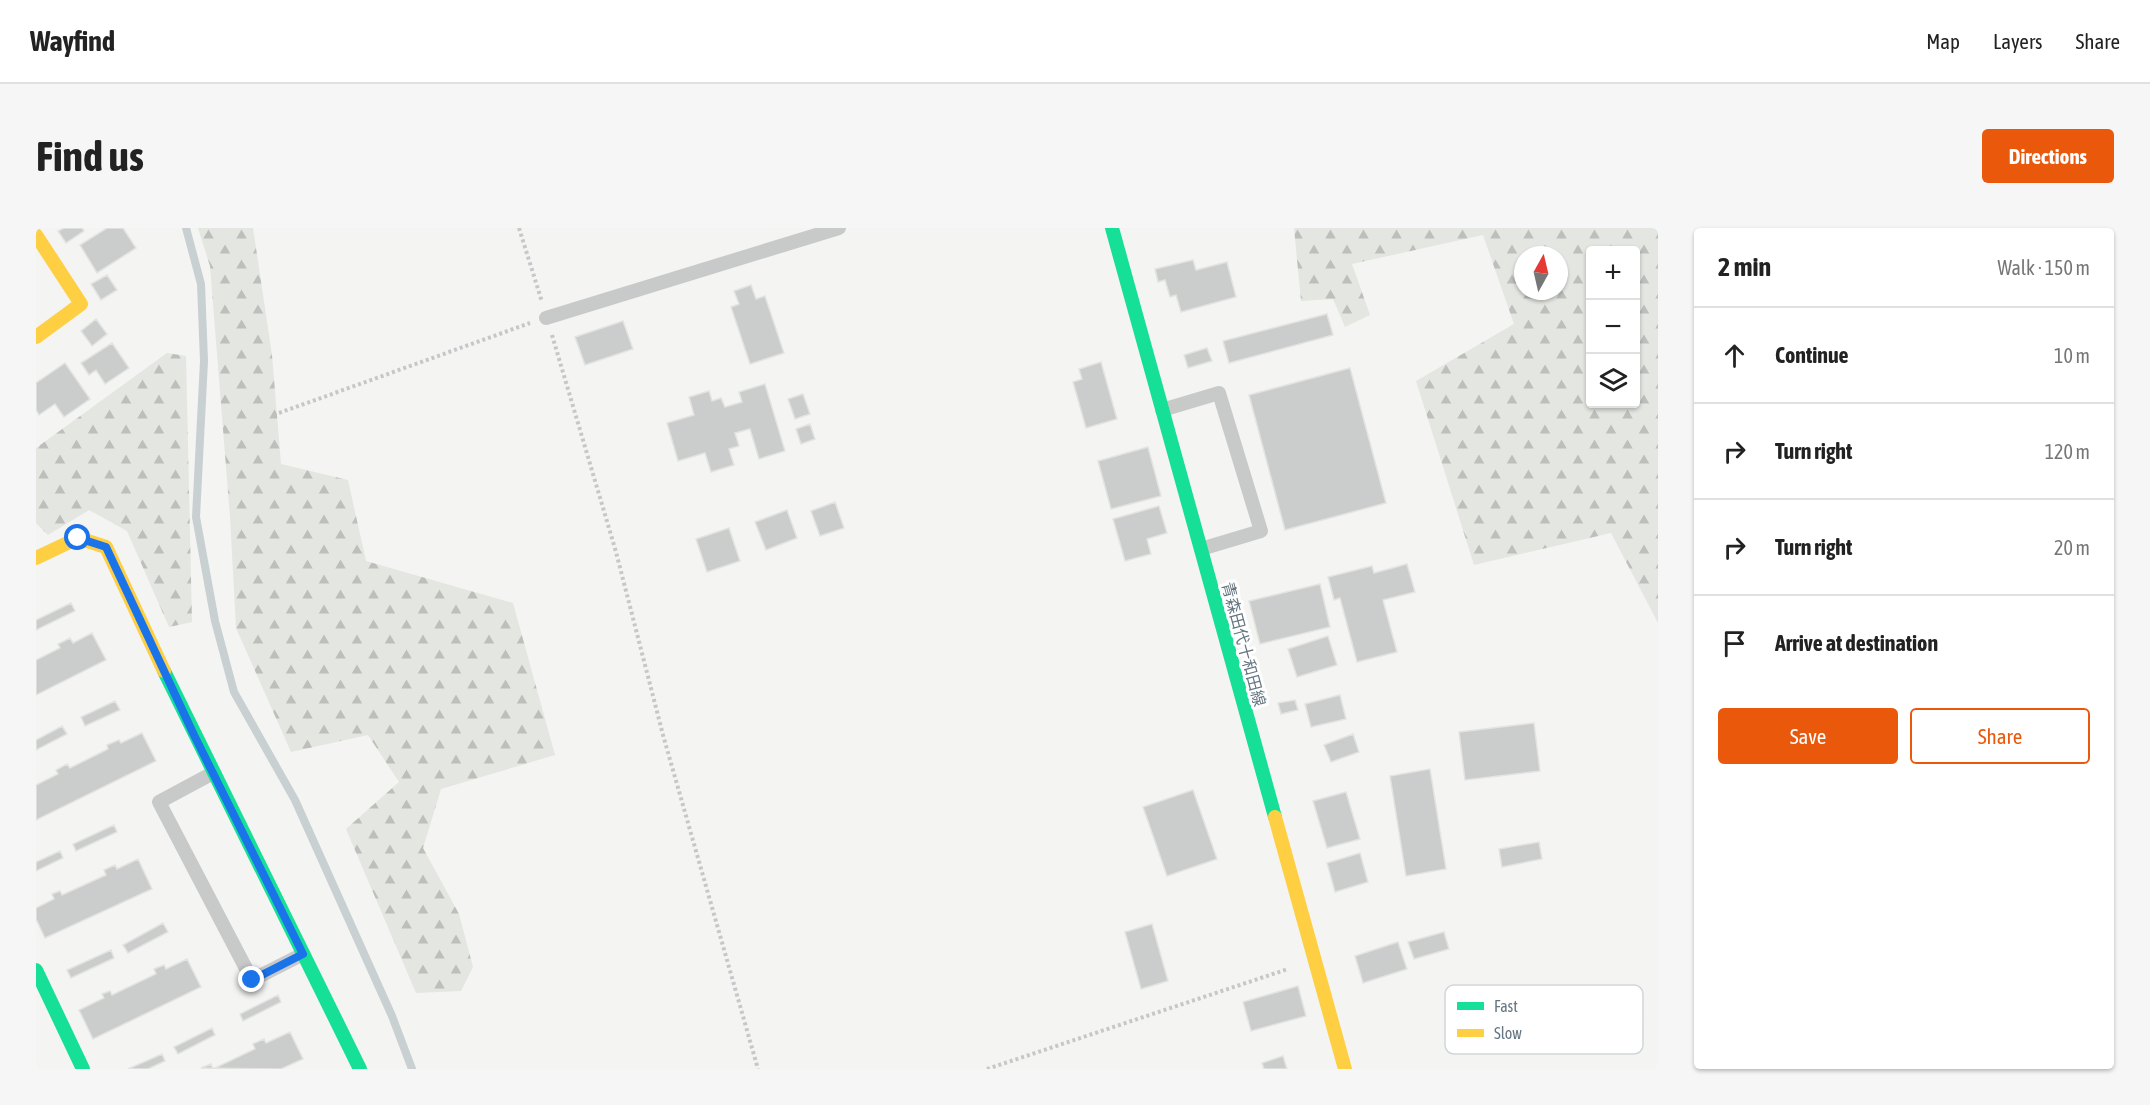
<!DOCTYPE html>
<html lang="en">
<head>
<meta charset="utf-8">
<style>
	body { margin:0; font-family:"Asap Condensed","Noto Sans JP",sans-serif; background:#f6f6f6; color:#222 }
	.controls { position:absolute; right:18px; top:18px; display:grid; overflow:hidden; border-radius:6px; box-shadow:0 2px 4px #0004 }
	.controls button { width:54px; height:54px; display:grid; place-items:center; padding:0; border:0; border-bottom:2px solid #e0e0e0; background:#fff; color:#222; font:30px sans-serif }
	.compass { position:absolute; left:1478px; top:18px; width:54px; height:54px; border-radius:50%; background:#fff; box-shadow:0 2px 4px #0004; rotate:8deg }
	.stop { position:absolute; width:18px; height:18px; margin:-14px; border:4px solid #1a73e8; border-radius:50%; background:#fff }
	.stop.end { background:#1a73e8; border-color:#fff; box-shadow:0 2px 6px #0008 }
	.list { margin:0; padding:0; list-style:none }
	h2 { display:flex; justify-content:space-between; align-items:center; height:78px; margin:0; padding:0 24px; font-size:26px }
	h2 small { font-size:20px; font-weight:400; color:#767676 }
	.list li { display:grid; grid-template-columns:39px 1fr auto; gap:18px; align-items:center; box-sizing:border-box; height:96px; padding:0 24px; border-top:2px solid #e0e0e0 }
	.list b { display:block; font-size:22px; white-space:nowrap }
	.list em { font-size:20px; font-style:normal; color:#767676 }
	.actions { display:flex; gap:12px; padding:18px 24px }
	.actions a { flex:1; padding:14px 0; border:2px solid #ea580c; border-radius:6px; text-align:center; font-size:21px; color:#ea580c }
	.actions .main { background:#ea580c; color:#fff }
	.icon { flex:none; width:33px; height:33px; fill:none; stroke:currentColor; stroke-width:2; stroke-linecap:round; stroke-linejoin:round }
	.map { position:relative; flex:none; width:1622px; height:841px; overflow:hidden; border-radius:6px }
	header { display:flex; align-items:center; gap:36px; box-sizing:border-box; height:84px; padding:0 30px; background:#fff; border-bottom:2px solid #e0e0e0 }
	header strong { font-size:28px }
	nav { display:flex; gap:33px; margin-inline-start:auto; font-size:21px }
	.intro { display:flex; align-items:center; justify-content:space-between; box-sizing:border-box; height:144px; padding:0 36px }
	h1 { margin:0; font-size:42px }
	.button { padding:15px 27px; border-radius:6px; background:#ea580c; color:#fff; font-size:21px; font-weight:700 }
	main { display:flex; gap:36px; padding:0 36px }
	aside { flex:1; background:#fff; border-radius:6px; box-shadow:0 2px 4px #0004 }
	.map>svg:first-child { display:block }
	.forest { fill:url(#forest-firs); fill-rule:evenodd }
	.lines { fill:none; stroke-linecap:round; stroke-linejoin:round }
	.stream { stroke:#c8d0d2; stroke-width:8 }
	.building { fill:#cbcccc; stroke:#e3e3e2; stroke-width:1.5 }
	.path { stroke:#c6c7c8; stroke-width:4; stroke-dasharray:3 3; stroke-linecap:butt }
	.lane { stroke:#c8caca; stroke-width:14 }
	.fast { stroke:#16e098; stroke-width:14 }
	.slow { stroke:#ffcf43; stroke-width:14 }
	.route { stroke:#1a73e8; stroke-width:8 }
	.labels { text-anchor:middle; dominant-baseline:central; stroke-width:6; stroke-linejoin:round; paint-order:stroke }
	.street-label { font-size:16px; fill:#657681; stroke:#fff }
	.key { fill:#fff; stroke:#d1d6d9; stroke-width:1.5 }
	.key-label { font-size:16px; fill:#657681 }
</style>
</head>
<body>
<header>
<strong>Wayfind</strong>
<nav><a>Map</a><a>Layers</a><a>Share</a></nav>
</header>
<div class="intro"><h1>Find us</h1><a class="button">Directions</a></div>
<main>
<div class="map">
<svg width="1622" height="841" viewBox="0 0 1622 841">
	<defs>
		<pattern id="forest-firs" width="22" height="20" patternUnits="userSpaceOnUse" patternTransform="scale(1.5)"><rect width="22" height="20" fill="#e4e6e1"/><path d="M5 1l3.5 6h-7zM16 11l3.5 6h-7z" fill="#bcbfbc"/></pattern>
	</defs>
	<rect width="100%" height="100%" fill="#f4f4f2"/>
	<path class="forest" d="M162,0H217L236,127L245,236L312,252L330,333L477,375L519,527L405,561L387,620L423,686L437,739L425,763L380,765L310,601L363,554L332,507L255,524L200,400L194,289L174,38Z
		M1258,0H1622V395L1575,305L1438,337L1380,153L1478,96L1447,7L1316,36L1334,87L1309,99L1297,71L1265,73ZM1554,22H1600V176H1554ZM1487,27H1523V63H1487Z
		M131,125L150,128L156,394L133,399L91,303L53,282L12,307L0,295V220Z"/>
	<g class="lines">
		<path class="stream" d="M150,0L165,56L168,133L160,289L179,393L198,464L259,572L356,788L376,841"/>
	</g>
	<path class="building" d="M28,0H46L48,3L30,15L22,3Z
		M71,0H87L100,20L61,45L44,17Z
		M1157,32L1160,42L1191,34L1200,69L1145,84L1140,67L1134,69L1129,52L1122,54L1119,41Z
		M71,47L81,62L65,72L55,56Z
		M715,57L720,71L729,68L748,125L714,136L695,79L703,76L698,63Z
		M1291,86L1297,107L1193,135L1187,113Z
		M60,91L71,106L56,118L45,103Z
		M587,93L597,121L549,137L539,109Z
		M76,115L93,140L69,156L60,142L53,147L45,135Z
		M1171,120L1176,133L1152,140L1148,127Z
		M1065,134L1081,191L1050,200L1037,154L1046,151L1043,141Z
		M29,135L54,171L28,189L19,176L3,187L0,182V155Z
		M1314,140L1350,275L1249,302L1213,167Z
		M729,156L749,223L723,231L714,201L699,205L703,218L693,221L698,237L675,244L669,225L642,233L631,195L658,187L653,169L673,163L676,173L685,170L689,179L706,174L703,164Z
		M767,166L774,186L759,191L752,171Z
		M774,196L779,211L765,216L760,201Z
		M1112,219L1125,268L1075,281L1062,233Z
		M799,274L808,300L784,308L775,283Z
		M1123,278L1131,305L1111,311L1115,326L1089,333L1077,291Z
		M751,282L761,310L730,322L719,294Z
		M693,300L704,333L671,344L660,311Z
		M1371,336L1379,364L1347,372L1361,424L1321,434L1304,370L1298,372L1292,349L1336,338L1338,345Z
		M1284,356L1294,399L1224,416L1213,373Z
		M35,375L39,383L0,402V392Z
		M56,405L70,432L0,467V432L24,420L22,416L34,410L37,415Z
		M1292,408L1301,437L1261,449L1252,421Z
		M1304,467L1310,491L1275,499L1269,476Z
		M1259,472L1262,482L1245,486L1242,475Z
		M79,473L84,482L49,498L45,489Z
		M1498,495L1504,543L1429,552L1423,504Z
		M26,498L31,506L0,522V512Z
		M106,505L120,533L0,592V557L22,546L20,542L31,536L34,540L72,521L71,517L83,512L85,515Z
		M1317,506L1323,524L1295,534L1288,517Z
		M1394,541L1410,641L1370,648L1354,548Z
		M1157,562L1181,631L1131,648L1107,579Z
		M1310,564L1324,611L1291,620L1277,573Z
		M78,597L81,604L40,623L37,616Z
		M1503,614L1506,631L1466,639L1463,621Z
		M24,623L27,630L0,643V634Z
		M1324,625L1332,654L1299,664L1291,635Z
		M102,631L116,661L9,710L0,691V680L18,671L16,666L24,663L26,667L70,647L68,642L79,637L81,641Z
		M127,695L132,704L92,725L87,717Z
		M1116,696L1132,753L1105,761L1089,704Z
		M1408,704L1413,721L1378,731L1372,714Z
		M1362,714L1371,741L1327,755L1319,728Z
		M75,722L78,730L35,750L31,742Z
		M151,731L165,759L57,811L43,782L68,770L66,766L74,763L76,767L120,746L118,741L128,737L130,741Z
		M1262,758L1270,788L1215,803L1207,774Z
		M242,767L245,774L207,793L204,786Z
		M176,800L179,807L142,826L138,819Z
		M254,804L267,831L245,841L165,840L175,836L177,841L219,821L217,816L228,811L230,815Z
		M126,826L129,833L112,841H92Z
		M1247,828L1251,841H1228L1226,835Z"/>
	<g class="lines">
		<path class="path" d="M483,0L506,74
			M516,107L580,324L627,507L722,841
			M243,185L494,95
			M951,841L1252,741"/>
		<path class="lane" d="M510,90L803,0
			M1126,182L1183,165L1225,303L1165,321
			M177,545L123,574L216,752L267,726"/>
		<path class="fast" d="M1076,0L1239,589
			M128,443L324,841
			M0,742L47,841"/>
		<path class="slow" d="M0,7L45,76L0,109
			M0,330L42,310L70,319L128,443
			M1239,589L1309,841"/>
	</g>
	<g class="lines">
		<path class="route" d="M42,310L70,319L158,507L267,726L216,752"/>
	</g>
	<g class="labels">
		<g class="street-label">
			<text transform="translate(1208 416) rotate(75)">青森田代十和田線</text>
		</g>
	</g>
	<rect x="1409" y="757" width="198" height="69" rx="9" class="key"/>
	<rect x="1421" y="774" width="27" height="8" fill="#16e098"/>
	<rect x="1421" y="801" width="27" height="8" fill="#ffcf43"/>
	<g class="key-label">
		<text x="1458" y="784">Fast</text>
		<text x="1458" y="811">Slow</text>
	</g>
</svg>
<div class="controls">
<button>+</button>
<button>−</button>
<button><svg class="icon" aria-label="layers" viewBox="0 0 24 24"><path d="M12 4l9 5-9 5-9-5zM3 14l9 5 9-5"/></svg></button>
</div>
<svg class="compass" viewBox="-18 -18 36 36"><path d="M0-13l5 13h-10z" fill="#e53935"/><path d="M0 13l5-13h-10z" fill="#767676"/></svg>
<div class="stop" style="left:42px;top:310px"></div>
<div class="stop end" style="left:216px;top:752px"></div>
</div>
<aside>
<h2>2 min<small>Walk · 150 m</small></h2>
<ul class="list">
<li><svg class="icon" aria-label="ahead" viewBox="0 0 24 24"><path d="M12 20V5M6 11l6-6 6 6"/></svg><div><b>Continue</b></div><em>10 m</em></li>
<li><svg class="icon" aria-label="right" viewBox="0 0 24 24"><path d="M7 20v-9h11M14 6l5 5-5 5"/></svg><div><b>Turn right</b></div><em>120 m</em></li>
<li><svg class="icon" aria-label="right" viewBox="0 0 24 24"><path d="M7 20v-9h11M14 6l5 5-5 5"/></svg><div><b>Turn right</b></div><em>20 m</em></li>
<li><svg class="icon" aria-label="arrive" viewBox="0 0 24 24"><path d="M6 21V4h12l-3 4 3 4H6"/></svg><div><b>Arrive at destination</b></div></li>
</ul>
<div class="actions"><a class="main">Save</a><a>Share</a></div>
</aside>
</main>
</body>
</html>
